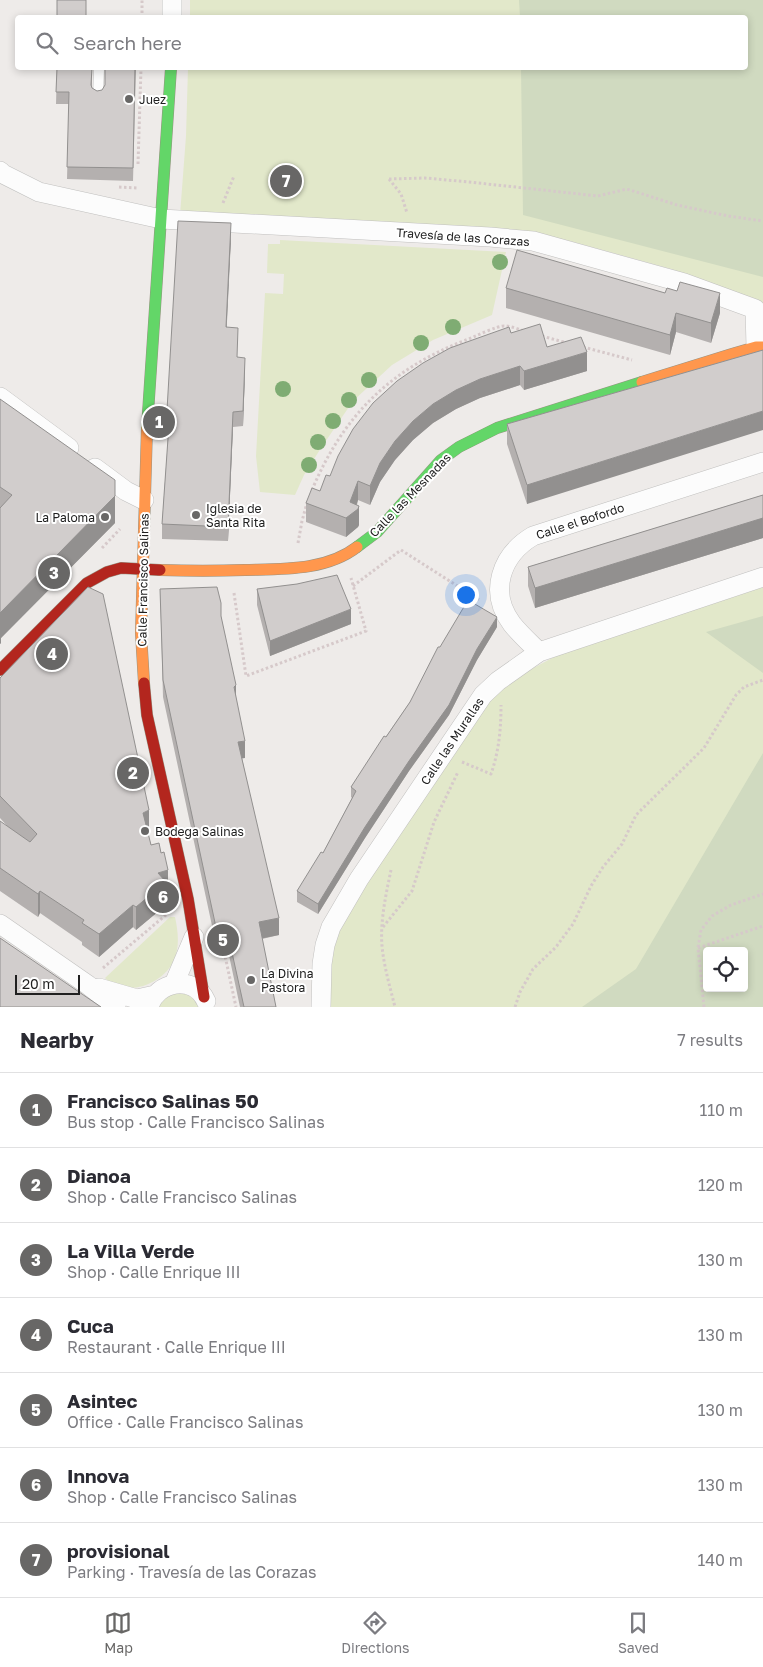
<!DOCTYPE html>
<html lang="en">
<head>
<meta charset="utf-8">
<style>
	body { margin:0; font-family:"Golos Text",sans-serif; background:#f7f7f7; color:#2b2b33 }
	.controls { position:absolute; right:15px; bottom:15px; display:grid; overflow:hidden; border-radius:5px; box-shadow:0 2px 8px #0003 }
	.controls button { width:45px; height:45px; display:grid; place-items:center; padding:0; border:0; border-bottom:1px solid #e1e1e2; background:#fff; color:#2b2b33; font:25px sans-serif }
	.scale { position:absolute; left:15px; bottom:12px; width:65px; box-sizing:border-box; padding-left:5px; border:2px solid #202020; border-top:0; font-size:14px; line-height:18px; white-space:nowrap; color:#202020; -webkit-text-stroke:4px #fff; paint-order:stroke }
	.you { position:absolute; left:465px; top:594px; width:18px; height:18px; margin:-12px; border:4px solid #fff; border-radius:50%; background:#1a73e8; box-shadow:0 0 0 8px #1a73e833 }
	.badge { display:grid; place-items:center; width:32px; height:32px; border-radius:50%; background:#686766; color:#fff; font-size:16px; font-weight:700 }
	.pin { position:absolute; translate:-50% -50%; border:2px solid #fff; box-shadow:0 1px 5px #0006 }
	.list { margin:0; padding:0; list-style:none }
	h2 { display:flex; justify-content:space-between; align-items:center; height:65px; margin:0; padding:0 20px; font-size:21px }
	h2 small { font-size:16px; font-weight:400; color:#7c7c81 }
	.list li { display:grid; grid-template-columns:32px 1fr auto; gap:15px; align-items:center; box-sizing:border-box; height:75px; padding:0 20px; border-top:1px solid #e1e1e2 }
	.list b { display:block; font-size:19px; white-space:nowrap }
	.list p { margin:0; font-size:16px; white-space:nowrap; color:#7c7c81 }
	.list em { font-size:16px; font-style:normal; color:#7c7c81 }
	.icon { flex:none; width:28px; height:28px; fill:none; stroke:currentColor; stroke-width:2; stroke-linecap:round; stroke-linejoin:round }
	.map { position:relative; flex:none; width:763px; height:1007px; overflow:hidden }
	.search { position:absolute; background:#fff; box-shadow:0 2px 8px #0003; left:15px; right:15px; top:15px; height:55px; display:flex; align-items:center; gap:12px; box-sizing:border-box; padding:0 18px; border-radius:5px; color:#7c7c81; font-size:19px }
	.sheet { height:590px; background:#fff }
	nav { display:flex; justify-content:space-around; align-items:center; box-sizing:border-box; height:70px; border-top:1px solid #e1e1e2; background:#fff; font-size:14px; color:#7c7c81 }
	nav a { display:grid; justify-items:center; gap:2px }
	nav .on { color:#686766 }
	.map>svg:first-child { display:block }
	.grass { fill:#e2e8ca; fill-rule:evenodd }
	.forest { fill:#d0dac0; fill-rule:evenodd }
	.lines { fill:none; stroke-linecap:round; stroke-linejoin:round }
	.lane-casing { stroke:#c1c0bf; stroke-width:11 }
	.street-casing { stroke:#c1c0bf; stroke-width:20 }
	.fast-casing { stroke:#979382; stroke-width:12 }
	.slow-casing { stroke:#979382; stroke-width:12 }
	.jam-casing { stroke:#979382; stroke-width:12 }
	.path { stroke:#d6c9ca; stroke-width:3; stroke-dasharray:2.5 2.5; stroke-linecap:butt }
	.lane { stroke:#fcfcfc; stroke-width:10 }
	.street { stroke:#fcfcfc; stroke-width:19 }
	.fast { stroke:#63d668; stroke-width:11 }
	.slow { stroke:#ff974d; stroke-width:11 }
	.jam { stroke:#b3261e; stroke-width:11 }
	.tree { fill:#7fac73 }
	.wall { fill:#b4b0af }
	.shaded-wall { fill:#92908f }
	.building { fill:#d1cdcc; stroke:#92908f }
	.poi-dot { fill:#686766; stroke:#fff; stroke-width:2 }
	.labels { text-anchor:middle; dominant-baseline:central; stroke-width:4; stroke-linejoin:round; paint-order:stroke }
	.poi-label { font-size:12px; fill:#202020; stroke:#fff; text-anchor:start }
	.street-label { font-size:12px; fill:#202020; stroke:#fff }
</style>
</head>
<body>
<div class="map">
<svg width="763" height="1007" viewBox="0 0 763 1007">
	<rect width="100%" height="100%" fill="#eeebe9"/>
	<path class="grass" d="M190,0H763V303L671,269L566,240L503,230L180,215L186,136L188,68H746V18H190Z
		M280,240L506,252L492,315L433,340L392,365L353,401L321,448L304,475L295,495L260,492L256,456L265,293L283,294L284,274L267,273L268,244H280Z
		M763,587V1007H325L329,964L337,931L372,870L487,702L513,679L554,657L630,627ZM707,951H744V988H707Z
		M170,917H175C178,931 180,946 174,960C164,984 125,999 105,978Z
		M174,992L189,993L200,1007H158L161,1000Z"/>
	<path class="forest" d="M519,0H763V277L523,215L521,68H746V18L520,17Z
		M763,616V673L706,632Z
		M763,753V1007H582L636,969ZM707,951H744V988H707Z"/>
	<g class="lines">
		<g class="lane-casing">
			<path id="lane" d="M98,97L99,68"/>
		</g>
		<g class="street-casing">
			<path id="street" d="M172,18V0
				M0,171L3,174L39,192L161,219L490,237L533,241L684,283L755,309L756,347
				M0,397L69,448
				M95,468L126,491L144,500
				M539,652C530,643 520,634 512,624C488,592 501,555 533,536L763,462
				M0,924L88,985L116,1007
				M174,984L194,937
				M99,988L137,999L155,995
				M149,1007C156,981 194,974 206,1001
				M321,1007L322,964L325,945L331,927L359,879L483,695L498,681L539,652L763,577"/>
		</g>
		<g class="fast-casing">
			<path id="fast" d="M147,428L171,68
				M357,547L377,532L441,460L459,447L497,428L642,382"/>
		</g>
		<g class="slow-casing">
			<path id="slow" d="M642,382L732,354L756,347H763
				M160,570C189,571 217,571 245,570C282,569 326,571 357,547
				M144,683L141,633L147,428"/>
		</g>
		<g class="jam-casing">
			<path id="jam" d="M0,670L87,583L107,572L121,568L160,570
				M144,683L147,715L188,899L204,997"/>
		</g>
		<path class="path" d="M142,18V0
			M138,164L141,68
			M389,179L425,178L469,182L598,196L627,189L677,205L728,216L763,221
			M389,179L401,194L407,213
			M119,187L138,188
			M223,203L234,176
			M542,336L567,343
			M583,347L632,360
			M312,490C343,416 390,369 466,340C474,337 498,325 505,326C511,326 518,329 524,331
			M298,543L302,521L307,503
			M102,548L120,529
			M353,586L401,550L481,601
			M234,593L246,676L366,631L351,578
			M462,762L491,774C499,751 501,729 501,705
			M391,870C386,894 380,921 382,946C384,967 390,987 395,1007
			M383,927L412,891L434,822L458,772
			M698,948L763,926
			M220,951H224L236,1007
			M103,968L167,914
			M515,1007L520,992L533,969L556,947L573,924L591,886L603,867L622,844L636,815L704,748L736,695L744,687L763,680
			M704,1007L698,948L701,930L712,916L731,905L763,894"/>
		<use href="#lane" class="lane"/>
		<use href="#street" class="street"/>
		<use href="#fast" class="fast"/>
		<use href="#slow" class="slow"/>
		<use href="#jam" class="jam"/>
	</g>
	<g class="tree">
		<circle cx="500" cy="262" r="8"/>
		<circle cx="453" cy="327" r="8"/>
		<circle cx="421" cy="343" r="8"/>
		<circle cx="369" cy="380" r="8"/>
		<circle cx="283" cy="389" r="8"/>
		<circle cx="349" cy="400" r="8"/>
		<circle cx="333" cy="421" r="8"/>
		<circle cx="318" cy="442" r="8"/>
		<circle cx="309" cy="465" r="8"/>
	</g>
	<path class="wall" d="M57,68H92V88L97,91L102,90L136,68L133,181L67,179L69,104H56Z
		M231,238L226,327L237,357L245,372L243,426L233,427L228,541L162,539V524L169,425H167V410Z
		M506,288L720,313L711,343L676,332L670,355L506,308Z
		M511,333L547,347L587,371L524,390L520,385L480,398L456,409L433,423L413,440L395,460L380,482L370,505L358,500L357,505L359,525L358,527L346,537L306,522V503L320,491L330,476Z
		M763,350L527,504L507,444V424Z
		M0,399L115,507V523L1,638V643L0,644Z
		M763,495V538L535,608L528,586V567Z
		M160,589L221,616L236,699L245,758H242L279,935L262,939L276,1007H240L227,946L217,949L163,697Z
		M257,589L351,624L270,656L257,605Z
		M497,627L477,660L449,715L409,771L365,838L318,914L297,902V891L323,853L352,798L351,797V787L410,702L440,647Z
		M0,678L149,833H148L151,845L168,893L166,894V905L136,930L133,927L99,957L82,945V942L40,913L38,917L0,891V821L9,828L0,818Z"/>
	<path class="shaded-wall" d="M231,223V238L226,342V327Z
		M720,293V313L711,343V323Z
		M676,313V332L670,355V335Z
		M587,352V371L524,390V371Z
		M245,358V372L243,426V411Z
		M520,366V385L480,398L456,409L433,423L413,440L395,460L380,482L370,505V486L380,463L395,441L413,421L433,404L456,390L480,379Z
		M763,411V430L527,504V485Z
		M233,412V427L228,541V527Z
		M115,480V523L1,638V643L0,644V613Z
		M358,481V500L354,512L359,506V525L358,527L346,537V518L350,502Z
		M763,518V538L535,608V588Z
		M351,609V624L270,656V641Z
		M497,617V627L477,660L449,715L409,771L365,838L318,914V904L365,827L477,649Z
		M236,685V702L234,687Z
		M245,741V758L238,759V742Z
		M149,810V833L143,836V813Z
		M168,870V893L166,894V905L136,930V907L158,873Z
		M40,891V913L38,917V894Z
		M133,905V927L99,957V934Z
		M279,918V935L259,939V922Z
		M227,930V946L217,949V932Z"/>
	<path class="building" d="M57,0H86V18H57Z
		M57,68H92L91,85L92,88L97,91L102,90L105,85V68H135L133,168L67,167L69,92H56Z
		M178,221L231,223L226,327L238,328L237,357L245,358L243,411L233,412L228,527L162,524L170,410H167Z
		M517,250L665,293L667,288L677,291L680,282L720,293L711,323L676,313L670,335L506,288Z
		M540,324L547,347L581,337L587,352L524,371L520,366L480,379L456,390L433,404L413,421L395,441L380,463L370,486L358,481L350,502L359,506L358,509L346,518L306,503L312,488L320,491L326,475L330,476L338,456L353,429L373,403L397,381L423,363L450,348L509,327L511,333Z
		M763,350V411L527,485L507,424Z
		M0,399L115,480V496L0,613V508L12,495L0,487Z
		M763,495V518L535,588L528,567Z
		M337,575L351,609L270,641L257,589L297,584Z
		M88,587L103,594L149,810L143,813L151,845L159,843L161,853L164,852L168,870L158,873L166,882L136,907L133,905L99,934L82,923L84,920L40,891L38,894L0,868V821L30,842L37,834L0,796V678Z
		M217,587L221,603V616L236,685L234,687L245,741L238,742L279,918L259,922L276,1007H244L227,930L217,932L163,680L160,589Z
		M468,600L497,617L477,649L449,705L409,761L365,827L318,904L297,891L321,852L323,853L356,791L351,787L384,736L386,737L410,702L438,647H440Z
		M0,938L101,1007H0Z"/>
	<g class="poi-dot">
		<circle cx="129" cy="99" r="5"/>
		<circle cx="196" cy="515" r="5"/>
		<circle cx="105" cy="517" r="5"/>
		<circle cx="145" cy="831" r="5"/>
		<circle cx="251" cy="980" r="5"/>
	</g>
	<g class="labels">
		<g class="poi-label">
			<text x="139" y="99">Juez</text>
			<text x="206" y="508">Iglesia de<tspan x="206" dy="14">Santa Rita</tspan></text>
			<text x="95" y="517" text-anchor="end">La Paloma</text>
			<text x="155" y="831">Bodega Salinas</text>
			<text x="261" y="973">La Divina<tspan x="261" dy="14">Pastora</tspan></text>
		</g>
		<g class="street-label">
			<text transform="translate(463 237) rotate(4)">Travesía de las Corazas</text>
			<text transform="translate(410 495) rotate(-46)">Calle las Mesnadas</text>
			<text transform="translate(580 521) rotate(-18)">Calle el Bofordo</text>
			<text transform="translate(143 580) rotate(-89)">Calle Francisco Salinas</text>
			<text transform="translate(452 741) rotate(-56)">Calle las Murallas</text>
		</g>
	</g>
</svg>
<div class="controls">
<button><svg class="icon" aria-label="locate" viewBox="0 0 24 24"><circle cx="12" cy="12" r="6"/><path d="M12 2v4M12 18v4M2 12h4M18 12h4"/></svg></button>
</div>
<div class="scale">20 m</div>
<div class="you"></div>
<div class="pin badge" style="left:159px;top:422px">1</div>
<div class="pin badge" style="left:133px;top:773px">2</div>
<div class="pin badge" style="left:54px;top:573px">3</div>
<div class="pin badge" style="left:52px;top:654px">4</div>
<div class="pin badge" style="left:223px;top:940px">5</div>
<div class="pin badge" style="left:163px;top:897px">6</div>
<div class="pin badge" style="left:286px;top:181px">7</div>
<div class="search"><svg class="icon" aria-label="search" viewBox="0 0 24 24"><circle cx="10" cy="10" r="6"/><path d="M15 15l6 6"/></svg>Search here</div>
</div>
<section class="sheet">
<h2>Nearby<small>7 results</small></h2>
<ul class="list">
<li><span class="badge">1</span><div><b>Francisco Salinas 50</b><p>Bus stop · Calle Francisco Salinas</p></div><em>110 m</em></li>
<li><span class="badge">2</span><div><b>Dianoa</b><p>Shop · Calle Francisco Salinas</p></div><em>120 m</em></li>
<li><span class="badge">3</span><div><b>La Villa Verde</b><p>Shop · Calle Enrique III</p></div><em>130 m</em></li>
<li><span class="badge">4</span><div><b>Cuca</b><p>Restaurant · Calle Enrique III</p></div><em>130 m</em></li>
<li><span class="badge">5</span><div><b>Asintec</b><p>Office · Calle Francisco Salinas</p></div><em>130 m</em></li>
<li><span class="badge">6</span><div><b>Innova</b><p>Shop · Calle Francisco Salinas</p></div><em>130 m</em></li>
<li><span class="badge">7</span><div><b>provisional</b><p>Parking · Travesía de las Corazas</p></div><em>140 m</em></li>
</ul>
</section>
<nav>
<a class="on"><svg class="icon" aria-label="map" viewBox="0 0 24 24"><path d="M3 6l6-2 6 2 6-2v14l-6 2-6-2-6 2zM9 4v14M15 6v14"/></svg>Map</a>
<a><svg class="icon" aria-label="directions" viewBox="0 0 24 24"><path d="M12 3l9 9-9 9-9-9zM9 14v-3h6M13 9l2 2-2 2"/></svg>Directions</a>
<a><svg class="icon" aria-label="saved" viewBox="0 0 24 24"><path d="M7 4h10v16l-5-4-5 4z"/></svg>Saved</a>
</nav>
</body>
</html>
